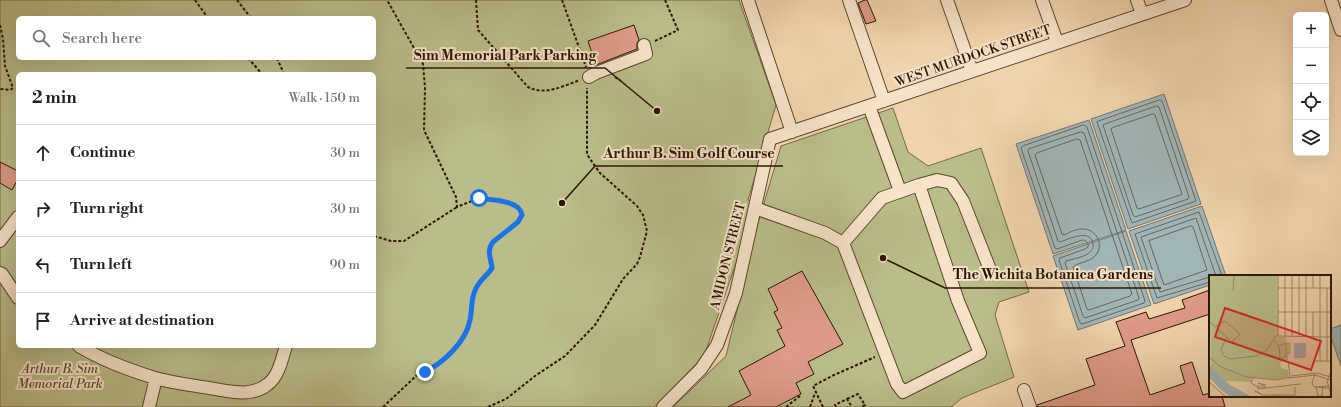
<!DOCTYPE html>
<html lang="en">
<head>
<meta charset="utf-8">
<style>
	body { margin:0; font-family:"Libre Bodoni",serif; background:#f6f6f6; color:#222 }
	.controls { position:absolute; right:12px; top:12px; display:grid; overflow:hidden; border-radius:6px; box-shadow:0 4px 16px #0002 }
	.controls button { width:36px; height:36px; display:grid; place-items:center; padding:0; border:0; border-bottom:1px solid #e0e0e0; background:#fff; color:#222; font:20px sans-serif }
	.stop { position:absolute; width:12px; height:12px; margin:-9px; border:3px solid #1a73e8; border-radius:50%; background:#fff }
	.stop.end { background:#1a73e8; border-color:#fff; box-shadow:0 1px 4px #0008 }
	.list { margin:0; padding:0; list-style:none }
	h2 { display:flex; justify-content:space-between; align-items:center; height:52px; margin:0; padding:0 16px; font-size:17px }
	h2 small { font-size:13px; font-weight:400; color:#767676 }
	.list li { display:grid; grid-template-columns:26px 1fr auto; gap:12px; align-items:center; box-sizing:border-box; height:56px; padding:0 16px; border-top:1px solid #e0e0e0 }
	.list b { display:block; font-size:15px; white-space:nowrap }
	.list em { font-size:13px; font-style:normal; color:#767676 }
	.icon { flex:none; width:22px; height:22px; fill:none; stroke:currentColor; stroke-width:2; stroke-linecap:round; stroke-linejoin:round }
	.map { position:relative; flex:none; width:1341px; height:407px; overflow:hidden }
	.search { position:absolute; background:#fff; box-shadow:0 4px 16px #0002; left:16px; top:16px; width:360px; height:44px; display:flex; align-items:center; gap:10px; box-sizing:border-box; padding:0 14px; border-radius:6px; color:#767676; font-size:15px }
	.panel { position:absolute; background:#fff; box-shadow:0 4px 16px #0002; left:16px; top:72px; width:360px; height:276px; border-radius:6px }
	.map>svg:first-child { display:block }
	.green { fill:#babd8a; stroke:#726a46; fill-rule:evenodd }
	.water { fill:#a1b5b7; stroke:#72756f }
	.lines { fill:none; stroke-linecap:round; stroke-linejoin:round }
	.shore { stroke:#66665c; stroke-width:1 }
	.building { fill:#e09b8a; stroke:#2b1602 }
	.minor-casing { stroke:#5c462d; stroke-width:14 }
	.path { stroke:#2b1602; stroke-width:2; stroke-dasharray:3 2; stroke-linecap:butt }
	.minor { stroke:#f6e3ca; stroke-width:12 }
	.route { stroke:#1a73e8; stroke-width:5 }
	.labels { text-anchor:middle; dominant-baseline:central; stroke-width:4; stroke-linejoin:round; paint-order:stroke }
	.street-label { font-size:13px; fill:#2b1602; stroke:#f6e3ca }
	.park-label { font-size:13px; font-style:italic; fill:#56482b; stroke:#f6e3ca }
	.inset-road { fill:none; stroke:#a28869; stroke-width:1 }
	.view { fill:#d62828; fill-opacity:0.15; stroke:#d62828; stroke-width:2 }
	.inset-edge { fill:none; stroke:#2b1602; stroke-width:2 }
	.leader { fill:none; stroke:#2b1602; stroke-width:1.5 }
	.callout-dot { fill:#2b1602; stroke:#f6e3ca; stroke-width:1.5 }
	.callout-label { font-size:14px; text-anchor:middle; font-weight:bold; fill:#2b1602; stroke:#f6e3ca; stroke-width:4; stroke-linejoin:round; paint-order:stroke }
</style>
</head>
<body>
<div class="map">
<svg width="1341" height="407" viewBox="0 0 1341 407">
	<rect width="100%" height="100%" fill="#f1d4ad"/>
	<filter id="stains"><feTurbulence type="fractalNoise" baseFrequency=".005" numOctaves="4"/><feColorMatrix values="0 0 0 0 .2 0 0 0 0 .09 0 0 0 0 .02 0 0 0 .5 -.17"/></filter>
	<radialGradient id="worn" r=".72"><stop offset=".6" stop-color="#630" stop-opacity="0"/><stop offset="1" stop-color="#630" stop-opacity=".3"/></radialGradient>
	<path class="green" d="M0,0H739L776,105L748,200L755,208L704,356L654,407H0ZM18,18H374V58H18ZM18,74H374V346H18Z
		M893,108L908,152L928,166L981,148L1029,292L999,302L995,315L1014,377L962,398L951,407H673L726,356L758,223L781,146Z"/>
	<path class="water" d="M1164,94L1201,204L1128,229L1091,119Z
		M1089,120L1126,230L1053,254L1016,144Z
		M1202,206L1226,276H1210V285L1154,304L1129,231Z
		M1126,231L1151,305L1078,330L1053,256Z
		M1341,325V366L1330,334V329Z"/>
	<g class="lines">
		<path class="shore" d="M1160,100L1162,101L1196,201L1132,223L1097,122Z
			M1157,106L1159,107L1189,197L1188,199L1135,217L1133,215L1103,125L1105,124Z
			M1153,114L1155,115L1182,194L1180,195L1139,209L1137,208L1111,129L1112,128Z
			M1084,125L1087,127L1145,301L1144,303L1082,324L1080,323L1059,260L1060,258L1085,249L1088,247C1089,243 1086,240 1082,240L1057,249L1055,248L1021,148L1023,146Z
			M1081,132L1084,133L1139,298L1138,300L1085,318L1083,316L1065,263L1066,261C1073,259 1085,257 1090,252C1092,250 1094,247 1093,244C1091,228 1069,239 1060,242L1058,241L1028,151L1029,149Z
			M1077,139L1080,140L1132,294L1130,296L1089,310L1087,309L1073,267C1079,262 1089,262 1095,256C1104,246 1098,231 1085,229C1078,228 1070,232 1064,235L1062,234L1035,155L1037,153Z
			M1191,226L1193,227L1207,270L1164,285L1149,241Z
			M1210,277L1160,292L1141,237L1196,218L1216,276
			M1210,282L1157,298L1135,234L1199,212L1222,276"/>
	</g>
	<path class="building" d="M865,0H867L876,21L866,24L858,3Z
		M634,25L639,40L637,43V49L596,65L588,41Z
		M0,162L18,171V179L12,190L0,183Z
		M802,271L843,344L808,362L814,374L796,383L801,394L776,407H728L751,395L739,371L785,346L777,330L782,328L774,312L778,310L768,289Z
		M1210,290V314L1131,340L1150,395L1185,383L1180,366L1192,362L1203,395L1210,393V396H1222L1225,407H1037V405L1095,385L1086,359L1125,346L1116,322L1146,312L1149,319L1185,308L1182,300Z"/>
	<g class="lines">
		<g class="minor-casing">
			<path id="minor" d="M748,0L792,132
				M849,0L884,101
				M947,0L972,71
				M1042,0L1057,42
				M1137,0L1142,14
				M1331,0L1341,30
				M589,77L596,73L646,54L644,45
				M869,106L900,191
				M919,185L937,180L951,183L963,201L989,267
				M755,208L825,233L843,243L897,384L903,392L980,353L958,301L919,185L882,198L843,243
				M0,241L18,217
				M0,273L2,274L18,298
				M79,346C102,360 129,370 155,378C173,383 191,385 209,388C229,391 251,398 268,384C279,376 282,358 286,346
				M1024,390L1030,407
				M149,407L156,378
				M663,407L701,369L717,345L736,293L770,139L1185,0"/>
		</g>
		<path class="path" d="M195,0L208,18
			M237,0L251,18
			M476,0L478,30L528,87C545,96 563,86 580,80
			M562,0L586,67
			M0,25L3,39L5,66L13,88L10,90L0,89
			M655,41L678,30L665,0
			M248,58L262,74
			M277,58L284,74
			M615,77L621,81
			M374,236L391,241H404L457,207
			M847,399L858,394L865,405L861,407
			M383,407L416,376L433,368L456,347L463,338L470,322L474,293L481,279L489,273L492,268C491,258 486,251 493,242L518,222L522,215L521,210L517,205L494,200L479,198L457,207L456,197L424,130L425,88L423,64L387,0
			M488,407L506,399L535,376L565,356L595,325L623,279L637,264L640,257L647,231L643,215L637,206L600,173L590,159L587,154V88
			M786,407L800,396
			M810,407L815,393
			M823,407L813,386L834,375L875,357
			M836,407L835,405L847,399L852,407"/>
		<use href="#minor" class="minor"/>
	</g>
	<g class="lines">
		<path class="route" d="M425,372C444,362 466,342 470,320C472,311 471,302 474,293C477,282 486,277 492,268C491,258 486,251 493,242L518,222L522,215C520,200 492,200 479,198"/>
	</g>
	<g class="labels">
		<g class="street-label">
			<text transform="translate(973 56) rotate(-19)">WEST MURDOCK STREET</text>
			<text transform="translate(728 256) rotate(-76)">AMIDON STREET</text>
		</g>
		<g class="park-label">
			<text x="60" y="369">Arthur B. Sim<tspan x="60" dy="15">Memorial Park</tspan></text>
		</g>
	</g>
	<g transform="translate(1209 275)">
		<rect width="122" height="122" fill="#f1d4ad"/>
		<path d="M0,0H68L69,59L64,65L68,62H77L78,67H82V79L79,80V85L71,87L72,93L79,95L80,101L66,105L40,102L21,95L42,103V107L16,106L2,92Z" fill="#babd8a"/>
		<path d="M85,68H97V83H85ZM0,90L21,110L43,122H22L11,114L0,102Z" fill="#a1b5b7"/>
		<path class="inset-road" d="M76,0V61M83,0V62M90,0V61M104,0V13M111,0V86M69,13H122M24,16L25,0M69,37H122M104,37V62M0,46L23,67L31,59L16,46L7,51M69,61V0M97,62V0M17,63L12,75L15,81L21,84L47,81L57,76L67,61L122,62M65,66L70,71L71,83L77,82V68L70,71M0,82L12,92L38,102L68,105L80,102M79,86L81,100M104,86H122M118,86V13M122,97L118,106L122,120M106,99L103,108L105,112L120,111M81,101L108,98L122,102M44,103L42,108L49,112H57L49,108L57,110M79,103L106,100L122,105M0,107L17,122M49,110V114L91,109M114,112L113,121H109L107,112L120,113M52,119L46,116L54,120H86V112"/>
		<path class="view" d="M16,33L112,66L102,95L6,62Z"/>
		<rect width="122" height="122" class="inset-edge"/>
	</g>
	<path class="leader" d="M657 111L605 68H406M562 203L595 166H783M883 258L945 288H1161"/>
	<g class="callout-dot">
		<circle cx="657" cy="111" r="4"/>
		<circle cx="562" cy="203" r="4"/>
		<circle cx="883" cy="258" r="4"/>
	</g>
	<g class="callout-label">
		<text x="505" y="60">Sim Memorial Park Parking</text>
		<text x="689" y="158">Arthur B. Sim Golf Course</text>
		<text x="1053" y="279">The Wichita Botanica Gardens</text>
	</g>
	<rect width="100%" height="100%" filter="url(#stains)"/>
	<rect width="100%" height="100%" fill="url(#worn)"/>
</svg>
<div class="controls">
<button>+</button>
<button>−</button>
<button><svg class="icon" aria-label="locate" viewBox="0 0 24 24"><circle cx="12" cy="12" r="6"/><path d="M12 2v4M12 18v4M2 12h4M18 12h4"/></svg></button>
<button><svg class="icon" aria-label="layers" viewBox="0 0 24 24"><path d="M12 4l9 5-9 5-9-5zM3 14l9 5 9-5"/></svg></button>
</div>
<div class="stop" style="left:479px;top:198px"></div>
<div class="stop end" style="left:425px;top:372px"></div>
<div class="search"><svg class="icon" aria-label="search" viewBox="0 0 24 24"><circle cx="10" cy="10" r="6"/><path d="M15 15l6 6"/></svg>Search here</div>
<section class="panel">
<h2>2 min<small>Walk · 150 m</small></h2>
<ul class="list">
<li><svg class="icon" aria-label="ahead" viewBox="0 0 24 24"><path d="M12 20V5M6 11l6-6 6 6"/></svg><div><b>Continue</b></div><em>30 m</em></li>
<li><svg class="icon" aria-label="right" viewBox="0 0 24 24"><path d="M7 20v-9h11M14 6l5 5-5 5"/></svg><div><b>Turn right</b></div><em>30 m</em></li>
<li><svg class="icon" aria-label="left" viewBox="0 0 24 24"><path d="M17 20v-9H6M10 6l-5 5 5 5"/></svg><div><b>Turn left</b></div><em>90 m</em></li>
<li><svg class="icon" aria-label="arrive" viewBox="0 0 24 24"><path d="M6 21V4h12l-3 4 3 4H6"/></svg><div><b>Arrive at destination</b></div></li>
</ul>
</section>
</div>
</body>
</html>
